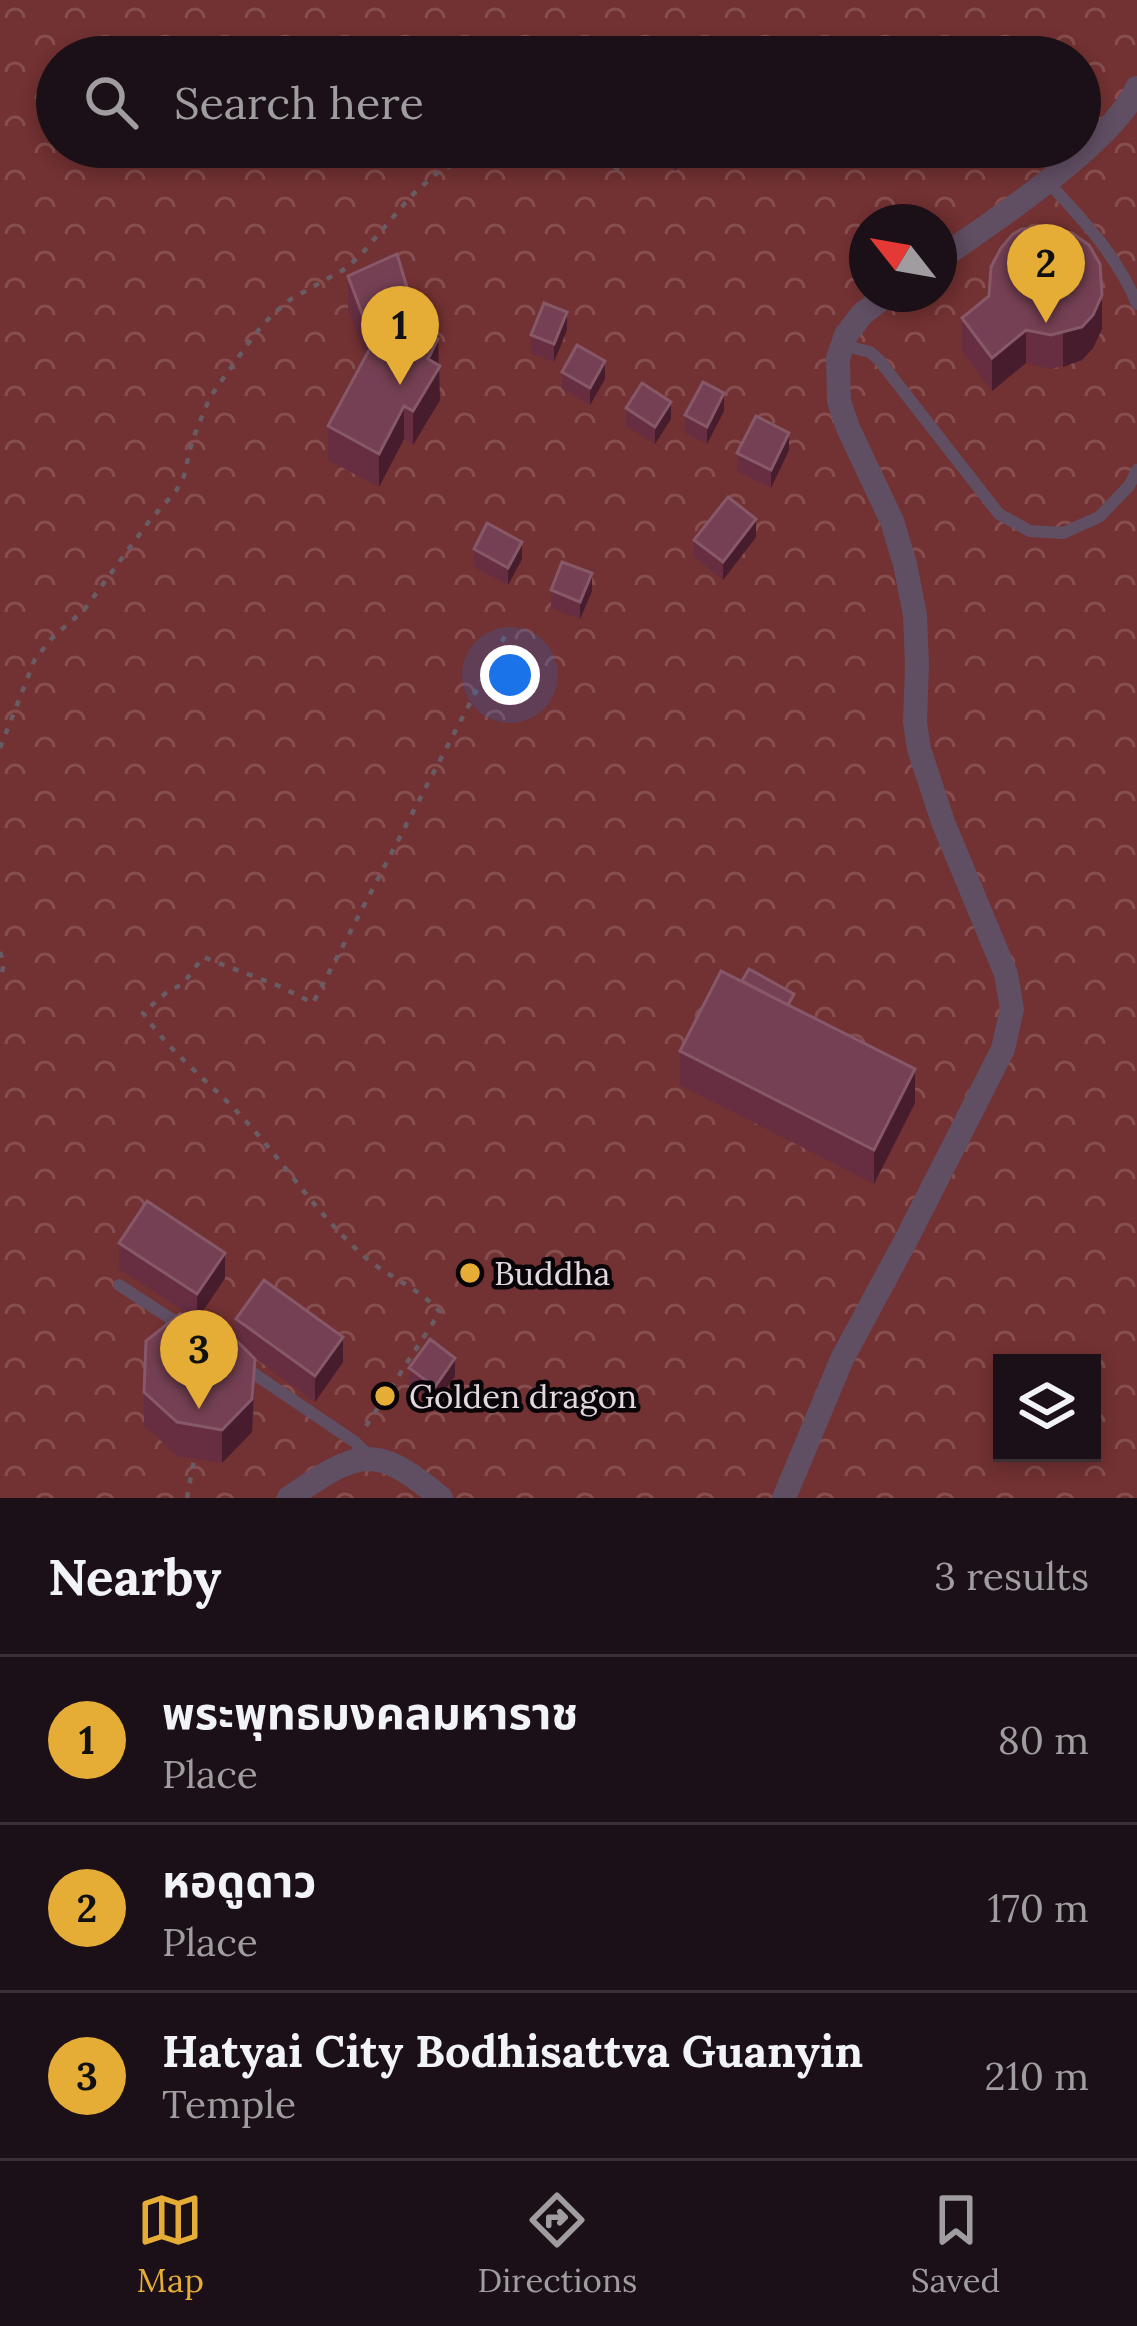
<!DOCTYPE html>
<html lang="en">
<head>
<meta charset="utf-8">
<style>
	body { margin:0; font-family:Lora,"Noto Sans Thai",serif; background:#241920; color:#f1f3f6 }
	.controls { position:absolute; right:36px; bottom:36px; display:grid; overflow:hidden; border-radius:0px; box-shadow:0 6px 18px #0003 }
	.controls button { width:108px; height:108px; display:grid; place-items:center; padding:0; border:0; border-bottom:3px solid #393036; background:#1b1017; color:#f1f3f6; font:60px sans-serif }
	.compass { position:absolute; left:849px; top:204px; width:108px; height:108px; border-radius:50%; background:#1b1017; box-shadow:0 6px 18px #0003; rotate:301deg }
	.you { position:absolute; left:510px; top:675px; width:42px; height:42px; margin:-30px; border:9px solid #fff; border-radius:50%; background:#1a73e8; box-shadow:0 0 0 18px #1a73e833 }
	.badge { display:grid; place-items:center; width:78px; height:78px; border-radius:50%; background:#e5ad36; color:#111; font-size:39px; font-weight:700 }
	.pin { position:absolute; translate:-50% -99px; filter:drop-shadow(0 3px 6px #0008) }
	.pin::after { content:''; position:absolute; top:63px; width:42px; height:36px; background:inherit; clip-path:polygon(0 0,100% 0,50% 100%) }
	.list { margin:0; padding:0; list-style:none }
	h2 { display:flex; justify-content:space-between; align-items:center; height:156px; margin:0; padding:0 48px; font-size:51px }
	h2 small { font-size:39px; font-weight:400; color:#a09da1 }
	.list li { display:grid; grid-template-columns:78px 1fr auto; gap:36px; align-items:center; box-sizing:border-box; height:168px; padding:0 48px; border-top:3px solid #393036 }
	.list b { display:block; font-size:45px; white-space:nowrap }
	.list p { margin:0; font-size:39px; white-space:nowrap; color:#a09da1 }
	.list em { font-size:39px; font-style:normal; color:#a09da1 }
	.icon { flex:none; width:66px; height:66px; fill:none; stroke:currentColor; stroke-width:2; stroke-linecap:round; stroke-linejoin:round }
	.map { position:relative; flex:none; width:1137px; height:1498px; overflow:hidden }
	.search { position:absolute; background:#1b1017; box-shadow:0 6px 18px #0003; left:36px; right:36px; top:36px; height:132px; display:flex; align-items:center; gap:30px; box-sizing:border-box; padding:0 42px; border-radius:66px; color:#a09da1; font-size:45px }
	.sheet { height:660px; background:#1b1017 }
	nav { display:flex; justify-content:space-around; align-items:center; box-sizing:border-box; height:168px; border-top:3px solid #393036; background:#1b1017; font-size:33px; color:#a09da1 }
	nav a { display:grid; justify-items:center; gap:6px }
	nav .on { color:#e5ad36 }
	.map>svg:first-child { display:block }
	.forest { fill:url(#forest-crowns); fill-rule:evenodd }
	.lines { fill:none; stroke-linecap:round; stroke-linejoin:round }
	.path { stroke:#695c64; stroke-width:4.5; stroke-dasharray:6 9; stroke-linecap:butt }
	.lane { stroke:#604e63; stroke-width:12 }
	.street { stroke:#604e63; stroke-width:24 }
	.wall { fill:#672e42 }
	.shaded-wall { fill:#471c2d }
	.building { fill:#754053; stroke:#865868; stroke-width:3 }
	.poi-dot { fill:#e5ad36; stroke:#090407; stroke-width:4.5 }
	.labels { text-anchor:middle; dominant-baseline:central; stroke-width:9; stroke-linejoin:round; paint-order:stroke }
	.poi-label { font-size:33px; fill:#e3d8de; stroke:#090407; text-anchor:start }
</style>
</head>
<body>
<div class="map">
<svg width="1137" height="1498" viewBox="0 0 1137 1498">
	<defs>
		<pattern id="forest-crowns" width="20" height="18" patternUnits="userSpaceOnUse" patternTransform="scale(3)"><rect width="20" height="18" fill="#723132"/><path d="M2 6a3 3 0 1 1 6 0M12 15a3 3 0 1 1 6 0" fill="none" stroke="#864e4f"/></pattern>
	</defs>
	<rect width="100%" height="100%" fill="#24151f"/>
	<path class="forest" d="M0,0H1137V1498H0ZM57,57H1080V147H57ZM867,222H939V294H867ZM1002,1363H1092V1453H1002Z"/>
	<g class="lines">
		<path class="path" d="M541,147L623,169
			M0,748L35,659L53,637L84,610L150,520L176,491L184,476L192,441L210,397L255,334L273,314L291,299L343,270L359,257L411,196L437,173L467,157L509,147
			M0,952L4,964L0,979
			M366,1426L440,1312C419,1288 390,1278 366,1258C319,1217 286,1165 244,1119C211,1083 171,1054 143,1013L168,991L183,984L203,957L279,986L313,1003L505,636
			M187,1498L194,1459"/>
		<path class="lane" d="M1047,181C1082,219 1117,255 1137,304
			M842,345L870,352L879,360L999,514L1030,531L1063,533L1099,517L1129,486L1137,470
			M119,1285L182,1326
			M244,1367L355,1442L369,1456"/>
		<path class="street" d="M939,259C990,224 1114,142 1137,88
			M289,1498C359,1450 374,1442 441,1498
			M784,1498L842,1359L906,1240L1003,1049L1012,1009L1006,974L943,822L919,749L915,722L917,665L915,615L905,564L892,521L848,428L839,401L838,358L846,335L862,314L888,294"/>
	</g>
	<path class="wall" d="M633,147H689L675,171Z
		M348,276L412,320L438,365L440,400L413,445L404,439L379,487L328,460V426L366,357L348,309Z
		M962,318L1102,329L1093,348L1082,360L1051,369L1026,363L992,391L962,351Z
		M567,330L554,362L531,353V335Z
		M562,372L605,379L590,405L562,389Z
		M626,408L671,419L655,444L626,426Z
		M724,411L707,444L685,433V415Z
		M789,450L771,488L737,471V453Z
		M756,537L723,580L694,557V540Z
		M474,549L522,559L508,585L474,567Z
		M551,590L592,591L580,619L551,608Z
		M794,1008L915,1103L874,1184L680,1085V1051Z
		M119,1243L225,1278L198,1319L236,1340V1319L343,1362L315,1402L252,1356L255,1393L252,1432L222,1463L177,1456L144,1425V1392L195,1318L119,1269Z
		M409,1368L455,1376L435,1404L409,1386Z"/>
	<path class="shaded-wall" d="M679,147H689L675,171V153Z
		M1102,295V329L1093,348L1082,360L1063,367V333Z
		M412,304V338L406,307Z
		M567,312V330L554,362V344Z
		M1026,330V363L992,391V358Z
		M438,339L440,400L413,445V411L428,359Z
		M605,361V379L590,405V388Z
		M724,393V411L707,444V427Z
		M671,402V419L655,444V427Z
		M404,406V439L379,487V454Z
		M789,433V450L771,488V470Z
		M756,519V537L723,580V562Z
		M522,542V559L508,585V568Z
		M592,573V591L580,619V602Z
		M915,1069V1103L874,1184V1150Z
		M225,1253V1278L197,1320V1294Z
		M343,1337V1362L315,1402V1376Z
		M455,1358V1376L435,1404V1387Z
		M255,1359L252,1432L222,1463V1430Z"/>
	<path class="building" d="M664,147H679L675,153Z
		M1048,228L1072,233L1089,245L1100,264L1102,295L1093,315L1082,327L1051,335L1026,330L992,358L962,318L989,296L991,267L1001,248L1013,234L1022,229Z
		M397,254L412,304L406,307L407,317L438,339L428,359L440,366L413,411L404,406L379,454L328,426L373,343L348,276Z
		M544,303L567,312L554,344L531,335Z
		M577,345L605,361L590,388L562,372Z
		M703,382L724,393L707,427L685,415Z
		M642,383L671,402L655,427L626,408Z
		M756,416L789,433L771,470L737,453Z
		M728,497L756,519L723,562L694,540Z
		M487,523L522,542L508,568L474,549Z
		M562,562L592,573L580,602L551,590Z
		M749,969L794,994L788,1005L742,981Z
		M721,971L915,1069L874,1150L680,1051Z
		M147,1201L225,1253L197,1294L119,1243Z
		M264,1280L343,1337L315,1376L236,1319Z
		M180,1314L221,1325L255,1359L252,1399L222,1430L177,1422L144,1392L146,1341Z
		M430,1339L455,1358L435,1387L409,1368Z"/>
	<g class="poi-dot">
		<circle cx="470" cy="1273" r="12"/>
		<circle cx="385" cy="1396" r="12"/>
	</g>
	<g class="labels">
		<g class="poi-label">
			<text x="494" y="1273">Buddha</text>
			<text x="409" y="1396">Golden dragon</text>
		</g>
	</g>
</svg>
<div class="controls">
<button><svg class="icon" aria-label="layers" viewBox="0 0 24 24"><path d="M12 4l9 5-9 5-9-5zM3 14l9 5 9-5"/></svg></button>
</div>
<svg class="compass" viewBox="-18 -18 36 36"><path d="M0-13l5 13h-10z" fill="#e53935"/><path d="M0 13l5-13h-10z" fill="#a09da1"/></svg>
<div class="you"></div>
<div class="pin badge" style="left:400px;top:385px">1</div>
<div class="pin badge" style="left:1046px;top:323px">2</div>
<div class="pin badge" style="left:199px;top:1409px">3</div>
<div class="search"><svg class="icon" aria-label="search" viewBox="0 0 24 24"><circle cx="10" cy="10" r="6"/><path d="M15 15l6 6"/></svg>Search here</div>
</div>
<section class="sheet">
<h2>Nearby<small>3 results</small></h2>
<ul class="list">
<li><span class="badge">1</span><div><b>พระพุทธมงคลมหาราช</b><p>Place</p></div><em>80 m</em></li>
<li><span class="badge">2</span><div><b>หอดูดาว</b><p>Place</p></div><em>170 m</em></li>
<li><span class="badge">3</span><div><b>Hatyai City Bodhisattva Guanyin</b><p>Temple</p></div><em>210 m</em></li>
</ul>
</section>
<nav>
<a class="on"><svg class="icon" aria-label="map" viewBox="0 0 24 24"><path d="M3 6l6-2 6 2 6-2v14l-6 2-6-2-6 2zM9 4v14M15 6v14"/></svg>Map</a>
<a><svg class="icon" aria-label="directions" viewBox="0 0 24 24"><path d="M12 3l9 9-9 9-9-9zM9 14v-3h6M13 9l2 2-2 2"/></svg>Directions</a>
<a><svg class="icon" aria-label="saved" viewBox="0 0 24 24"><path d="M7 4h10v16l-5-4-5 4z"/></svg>Saved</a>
</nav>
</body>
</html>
